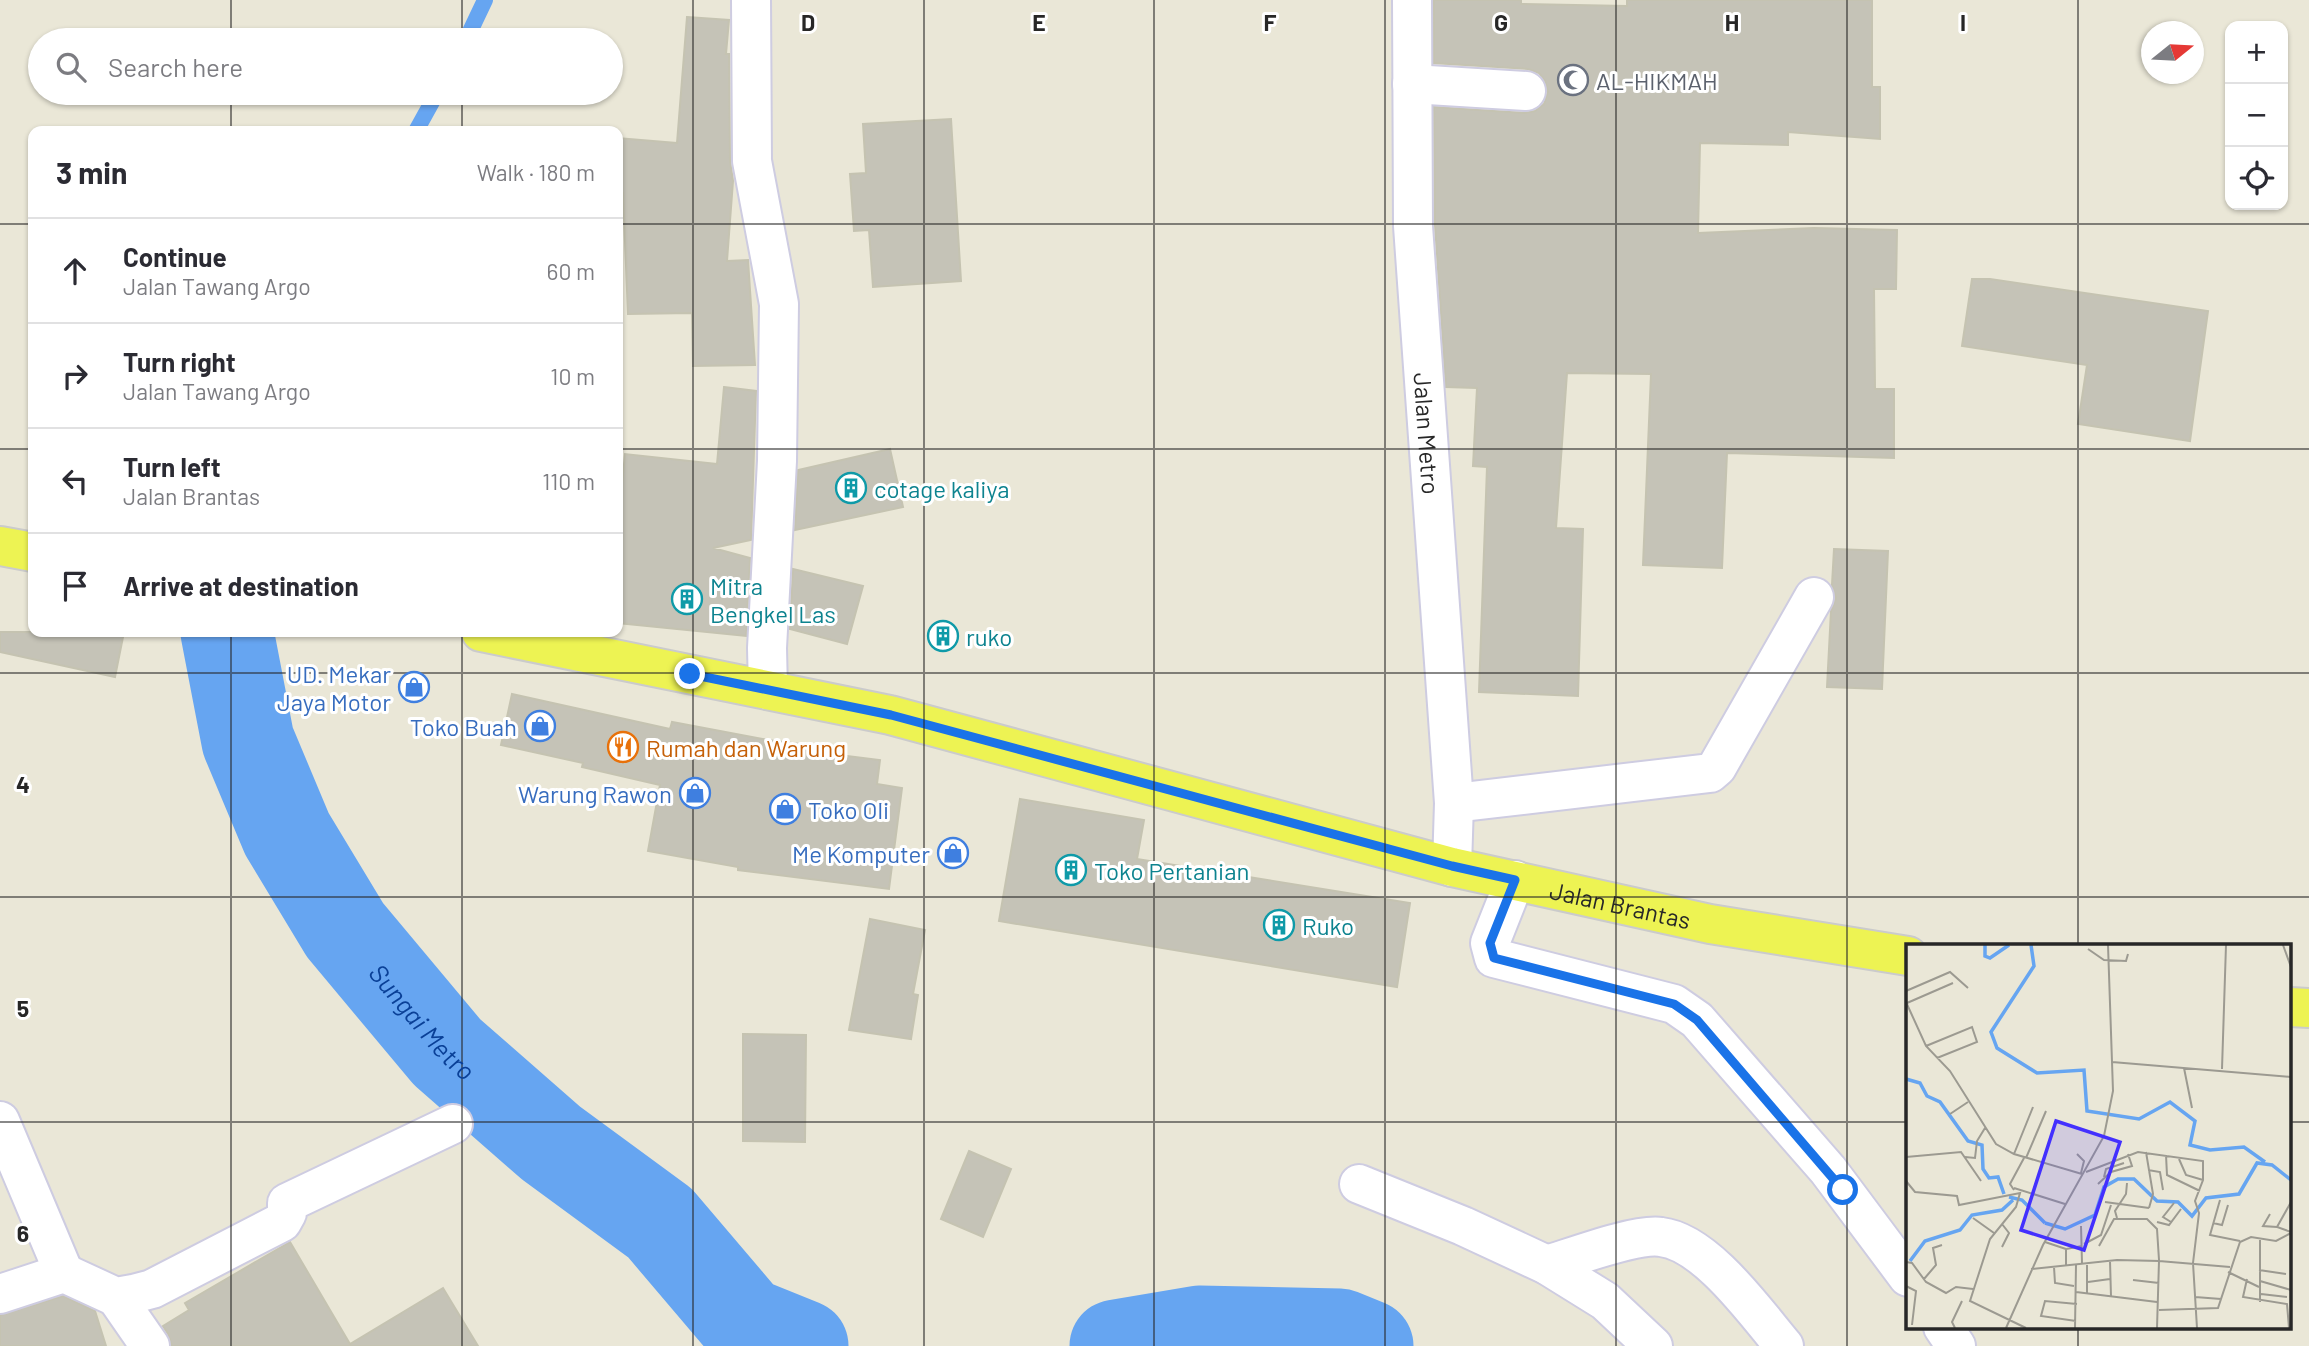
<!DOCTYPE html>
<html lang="en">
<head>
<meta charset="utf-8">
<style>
	body { margin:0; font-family:Barlow,sans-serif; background:#f7f7f7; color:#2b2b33 }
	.controls { position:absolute; right:21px; top:21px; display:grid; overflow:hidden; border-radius:14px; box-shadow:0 2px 5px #0004 }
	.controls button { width:63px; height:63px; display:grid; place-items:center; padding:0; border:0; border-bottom:2px solid #e1e1e2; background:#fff; color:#2b2b33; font:35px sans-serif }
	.compass { position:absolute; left:2141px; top:21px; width:63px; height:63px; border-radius:50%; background:#fff; box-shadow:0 2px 5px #0004; rotate:72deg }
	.stop { position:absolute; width:21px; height:21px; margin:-16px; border:5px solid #1a73e8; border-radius:50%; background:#fff }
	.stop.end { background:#1a73e8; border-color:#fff; box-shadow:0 2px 7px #0008 }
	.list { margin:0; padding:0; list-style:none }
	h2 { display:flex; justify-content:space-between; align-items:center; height:91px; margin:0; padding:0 28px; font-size:30px }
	h2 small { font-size:23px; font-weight:400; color:#7c7c81 }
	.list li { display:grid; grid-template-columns:46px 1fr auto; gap:21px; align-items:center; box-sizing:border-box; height:105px; padding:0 28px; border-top:2px solid #e1e1e2 }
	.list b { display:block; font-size:26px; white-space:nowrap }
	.list p { margin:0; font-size:23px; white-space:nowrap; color:#7c7c81 }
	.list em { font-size:23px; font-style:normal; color:#7c7c81 }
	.icon { flex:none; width:38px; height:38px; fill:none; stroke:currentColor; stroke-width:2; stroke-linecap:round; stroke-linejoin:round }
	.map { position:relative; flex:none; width:2309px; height:1346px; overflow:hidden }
	.search { position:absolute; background:#fff; box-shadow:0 2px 5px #0004; left:28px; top:28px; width:595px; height:77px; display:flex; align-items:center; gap:18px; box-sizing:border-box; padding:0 24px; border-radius:38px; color:#7c7c81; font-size:26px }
	.panel { position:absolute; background:#fff; box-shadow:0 2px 5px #0004; left:28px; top:126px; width:595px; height:511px; border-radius:14px }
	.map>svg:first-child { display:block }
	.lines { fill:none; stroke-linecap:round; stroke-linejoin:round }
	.stream { stroke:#66a5f1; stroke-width:16 }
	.river { stroke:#66a5f1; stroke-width:93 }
	.building { fill:#c5c3b7; stroke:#c5c3b1; stroke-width:2 }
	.street-casing { stroke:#cecce1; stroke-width:42 }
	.primary-casing { stroke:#cbcbcb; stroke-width:42 }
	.street { stroke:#fff; stroke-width:38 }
	.primary { stroke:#edf353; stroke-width:38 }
	.route { stroke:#1a73e8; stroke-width:9 }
	.grid { fill:none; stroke:#272727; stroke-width:2; stroke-opacity:0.55 }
	.labels { text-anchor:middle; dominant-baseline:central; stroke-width:6; stroke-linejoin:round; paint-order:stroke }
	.worship-label { font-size:24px; fill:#5b616d; stroke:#fff; text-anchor:start }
	.street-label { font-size:24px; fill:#272727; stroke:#fff }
	.culture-label { font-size:24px; fill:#0d838f; stroke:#fff; text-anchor:start }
	.shop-label { font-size:24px; fill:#366cbe; stroke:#fff; text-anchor:end }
	.food-label { font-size:24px; fill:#c56008; stroke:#fff; text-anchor:start }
	.water-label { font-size:26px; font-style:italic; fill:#0a4097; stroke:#fff }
	.inset-river { fill:none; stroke:#66a5f1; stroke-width:3.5 }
	.inset-road { fill:none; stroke:#9c9a91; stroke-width:2 }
	.view { fill:#4330fe; fill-opacity:0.15; stroke:#4330fe; stroke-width:3.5 }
	.inset-edge { fill:none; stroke:#272727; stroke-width:3.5 }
	.grid-label { font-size:23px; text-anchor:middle; font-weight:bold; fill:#272727; stroke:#fff; stroke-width:6; stroke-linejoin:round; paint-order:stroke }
</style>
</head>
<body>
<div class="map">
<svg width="2309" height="1346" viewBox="0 0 2309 1346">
	<rect width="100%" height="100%" fill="#eae7d7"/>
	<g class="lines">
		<path class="stream" d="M466,40L485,0
			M416,131L437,93"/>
		<g class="river">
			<path id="s1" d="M227,632L248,741L287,834L345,930L447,1052L551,1143L660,1223L745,1323L802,1346"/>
			<path d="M1116,1346L1199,1332L1340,1335L1367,1346"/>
		</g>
	</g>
	<path class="building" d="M1434,0H1521V4L1627,6V0H1872V87H1880V139L1788,132V145L1700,143L1698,233L1814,228L1897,230L1896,289H1874L1875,389H1894V458L1727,453L1722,568L1643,565L1651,374L1567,373L1556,528L1583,529L1578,696L1479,692L1487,467L1473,466L1477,388L1446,387L1435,225L1434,107L1525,113L1535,111L1544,104L1548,92L1545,81L1539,73L1528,69L1434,63Z
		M687,17L729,20L726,54H729L730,161L733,181L727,261L748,260L755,365L693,366L692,313L628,314L623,193H618V138L677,143Z
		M951,119L961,281L873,287L869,230L854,231L850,174L866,173L863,124Z
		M1972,279H1990L2208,311L2190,441L2078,424L2087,365L1962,346Z
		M724,387L756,391L751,540L713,548L750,558L746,636L618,623V525L625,454L717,464Z
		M890,449L903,507L795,530L798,470Z
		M1834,549L1888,551L1882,689L1827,687L1831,611L1836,598L1832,585Z
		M793,569L863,586L847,644L790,629Z
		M0,632H124L115,677L0,652Z
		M512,694L670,729L672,722L768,740L831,748V754L880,760L877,784L902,788L889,889L738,870V867L648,851L660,785L582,767L583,763L501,745Z
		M1020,799L1144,820L1137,859L1410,903L1397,987L999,921Z
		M870,919L925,930L913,994L918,995L911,1039L849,1030Z
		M743,1034L806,1035L805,1142L743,1141Z
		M969,1151L1011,1169L983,1237L941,1219Z
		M290,1242L350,1344L443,1288L478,1346H172L168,1334L163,1326L189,1310L185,1303Z
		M63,1296L95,1311L106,1346H0V1315Z"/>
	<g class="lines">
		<g class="street-casing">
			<g id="street">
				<path d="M751,0L752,161L779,304L777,461L767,648L768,690"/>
				<path id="s2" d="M1412,0L1413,226L1454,803L1452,867"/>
				<path d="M1412,84L1526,91"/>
				<path d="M1454,803L1710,773L1717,767L1814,597"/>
				<path d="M1515,880L1490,943L1494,958L1674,1004L1697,1020L1828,1170L1908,1277"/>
				<path d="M0,1121L64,1273"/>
				<path d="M1359,1184L1463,1226L1547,1265L1605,1301L1653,1346"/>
				<path d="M1547,1265C1573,1257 1637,1233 1661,1237C1706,1242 1756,1313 1784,1346"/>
				<path d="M0,1294L64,1273L116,1297L133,1294L152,1289L282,1222L287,1213V1203L453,1124"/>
				<path d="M116,1297L150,1346"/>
				<path d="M1943,1327L1956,1346"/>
			</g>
		</g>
		<g class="primary-casing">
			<g id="primary">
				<path d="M0,546L33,552"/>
				<path id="s3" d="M481,632L890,715L1452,867L1710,924L1908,956"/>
				<path d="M2290,1007L2309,1008"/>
			</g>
		</g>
		<use href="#street" class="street"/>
		<use href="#primary" class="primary"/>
	</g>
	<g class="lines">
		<path class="route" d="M690,674L891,715L1452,866L1515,880L1490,943L1494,958L1674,1004L1697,1020L1843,1190"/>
	</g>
	<path class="grid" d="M231,0V40M462,0V40M693,0V1346M924,0V1346M1154,0V1346M1385,0V1346M1616,0V1346M1847,0V1346M2078,0V945M231,93V131M462,93V131M0,224H33M618,224H2309M0,449H33M618,449H2309M231,632V1346M462,632V1346M0,673H2309M0,897H2309M0,1122H1908M2290,1122H2309M2078,1327V1346"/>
	<defs>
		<g id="mosque-ring" transform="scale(1.575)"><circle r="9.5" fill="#fff" stroke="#6b7280" stroke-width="1.5"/><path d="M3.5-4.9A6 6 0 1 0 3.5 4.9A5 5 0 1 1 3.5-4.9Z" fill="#6b7280"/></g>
		<g id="building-ring" transform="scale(1.575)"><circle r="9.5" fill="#fff" stroke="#0f9aa8" stroke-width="1.5"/><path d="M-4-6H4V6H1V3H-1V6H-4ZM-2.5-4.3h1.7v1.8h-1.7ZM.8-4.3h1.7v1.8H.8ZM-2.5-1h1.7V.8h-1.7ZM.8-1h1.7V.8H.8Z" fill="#0f9aa8"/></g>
		<g id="shop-ring" transform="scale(1.575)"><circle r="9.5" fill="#fff" stroke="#3f7fe0" stroke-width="1.5"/><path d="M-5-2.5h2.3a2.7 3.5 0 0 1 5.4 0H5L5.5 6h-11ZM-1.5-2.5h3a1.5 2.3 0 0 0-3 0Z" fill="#3f7fe0"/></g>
		<g id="restaurant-ring" transform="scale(1.575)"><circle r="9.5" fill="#fff" stroke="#e8710a" stroke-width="1.5"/><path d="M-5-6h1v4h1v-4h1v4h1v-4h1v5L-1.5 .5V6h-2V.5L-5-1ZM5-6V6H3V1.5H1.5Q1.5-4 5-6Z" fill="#e8710a"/></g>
	</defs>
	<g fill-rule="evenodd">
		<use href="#mosque-ring" x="1573" y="80"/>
		<use href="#building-ring" x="851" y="488"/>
		<use href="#building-ring" x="687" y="599"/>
		<use href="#building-ring" x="943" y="636"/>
		<use href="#shop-ring" x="414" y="687"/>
		<use href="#shop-ring" x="540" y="726"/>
		<use href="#restaurant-ring" x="623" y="747"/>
		<use href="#shop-ring" x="695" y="793"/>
		<use href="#shop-ring" x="785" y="809"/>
		<use href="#shop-ring" x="953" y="853"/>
		<use href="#building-ring" x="1071" y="870"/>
		<use href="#building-ring" x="1279" y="925"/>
	</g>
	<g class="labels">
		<g class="worship-label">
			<text x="1596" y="80">AL-HIKMAH</text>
		</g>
		<g class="street-label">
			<text stroke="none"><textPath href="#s2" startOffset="434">Jalan Metro</textPath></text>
			<text stroke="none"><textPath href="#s3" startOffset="1172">Jalan Brantas</textPath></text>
		</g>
		<g class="culture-label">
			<text x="874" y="488">cotage kaliya</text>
			<text x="710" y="585">Mitra<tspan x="710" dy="28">Bengkel Las</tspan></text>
			<text x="966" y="636">ruko</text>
			<text x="1094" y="870">Toko Pertanian</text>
			<text x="1302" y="925">Ruko</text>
		</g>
		<g class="shop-label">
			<text x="391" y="673">UD. Mekar<tspan x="391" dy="28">Jaya Motor</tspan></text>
			<text x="517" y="726">Toko Buah</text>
			<text x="672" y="793">Warung Rawon</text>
			<text x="808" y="809" text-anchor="start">Toko Oli</text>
			<text x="930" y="853">Me Komputer</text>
		</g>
		<g class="food-label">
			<text x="646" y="747">Rumah dan Warung</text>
		</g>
		<g class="water-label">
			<text stroke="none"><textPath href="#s1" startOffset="444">Sungai Metro</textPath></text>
		</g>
	</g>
	<g transform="translate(1906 944)">
		<rect width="385" height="385" fill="#eae7d7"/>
		<path class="inset-river" d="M79,1V12L84,14L103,1M125,1L128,22L85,88L91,104L131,129L178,126L181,167L233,175L264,158L289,177L284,201L304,206L338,203L359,218M0,135L14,139L21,152L34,158L62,197L76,201L77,225L83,234L92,233L98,250M103,253L116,256L139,279M139,279L159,285L189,271L198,243L212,235H228L251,257L272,258L286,272L300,254L333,250L351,219L366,221L385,236M4,317L19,297L54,286L66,271L96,266L107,256"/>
		<path class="inset-road" d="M377,1L385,23M182,5L198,16L220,17L222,10M0,47L44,28L62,44M0,58L20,102L44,127L90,200L108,210L176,230M1,59L47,39M20,102L66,83L71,98L31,114M206,118L385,133M278,124L286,164M316,125L320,1M44,170L62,158M240,208L247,250L243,264M108,210L127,163M171,210L178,217L175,229M260,211L261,231L294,247M0,213L55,208L75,237M59,213L69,214L71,197L79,184M120,214L140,167M273,215L280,231L297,236M242,226L254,228L257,246M180,228L232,208L297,217V236L289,257L293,269L287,319L291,384M198,233L200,225L218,219M0,237L9,248L51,252L53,261L114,249L110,263L84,295L64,357L120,384M192,240L205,228L226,222L222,210M108,244L159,260M108,246L104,240L118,214M314,256L304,291L334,297M199,258L243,264M385,258L371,283L385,288M364,270L357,282L371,283M67,274L88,289M211,274L209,267L220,250L221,239M251,278L263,281L275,265M265,278L257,273L268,259M307,279L316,281L322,261M175,282L176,319M354,296V358M139,298L160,305M178,300L195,291L205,261M193,302L208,275H241L251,285L253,316M96,303L103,289L96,280M204,317L205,352M253,317L324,323M0,318L6,319L20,338L40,349L50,343L67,345M160,322V305L176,302M148,323L149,339L168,342M125,325L211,316L253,317L251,384M353,326L380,330M322,328L353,343M18,335L30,321L27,304L36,301M341,335L337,353L381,360L383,384M227,336L253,339M354,337L385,346M182,338L204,335M0,342L10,347L6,381M170,348L251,358M181,350V319M355,350L381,353M289,353L315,355M253,366L312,364L334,298L345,293L370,297L385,289M170,377L135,372L139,357L171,360M49,384L46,378L56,357M100,384L137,301L198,192L207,147L202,1M169,384L170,321"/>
		<path class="view" d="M150,177L214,198L178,306L115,286Z"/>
		<rect width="385" height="385" class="inset-edge"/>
	</g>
	<g class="grid-label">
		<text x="808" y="31">D</text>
		<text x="1039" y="31">E</text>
		<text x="1270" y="31">F</text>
		<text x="1501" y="31">G</text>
		<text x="1732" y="31">H</text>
		<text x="1963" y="31">I</text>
		<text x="23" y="793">4</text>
		<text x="23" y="1017">5</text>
		<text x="23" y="1242">6</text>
	</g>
</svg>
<div class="controls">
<button>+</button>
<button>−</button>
<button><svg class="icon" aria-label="locate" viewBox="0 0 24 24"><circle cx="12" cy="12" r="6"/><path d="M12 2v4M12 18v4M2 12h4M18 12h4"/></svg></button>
</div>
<svg class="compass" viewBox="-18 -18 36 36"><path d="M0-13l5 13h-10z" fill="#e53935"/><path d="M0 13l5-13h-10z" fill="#7c7c81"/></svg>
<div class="stop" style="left:1843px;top:1190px"></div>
<div class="stop end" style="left:690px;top:674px"></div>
<div class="search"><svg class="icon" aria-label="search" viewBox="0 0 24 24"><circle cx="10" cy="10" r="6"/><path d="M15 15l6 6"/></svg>Search here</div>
<section class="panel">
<h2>3 min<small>Walk · 180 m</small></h2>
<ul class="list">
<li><svg class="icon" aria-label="ahead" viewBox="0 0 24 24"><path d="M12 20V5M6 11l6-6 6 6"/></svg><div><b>Continue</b><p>Jalan Tawang Argo</p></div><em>60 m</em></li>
<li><svg class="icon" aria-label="right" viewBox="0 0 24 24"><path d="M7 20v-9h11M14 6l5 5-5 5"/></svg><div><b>Turn right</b><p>Jalan Tawang Argo</p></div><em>10 m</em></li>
<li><svg class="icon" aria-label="left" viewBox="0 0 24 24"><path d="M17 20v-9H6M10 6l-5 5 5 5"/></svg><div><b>Turn left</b><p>Jalan Brantas</p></div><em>110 m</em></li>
<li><svg class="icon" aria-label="arrive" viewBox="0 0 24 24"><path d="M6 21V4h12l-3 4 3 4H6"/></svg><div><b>Arrive at destination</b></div></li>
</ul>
</section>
</div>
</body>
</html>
